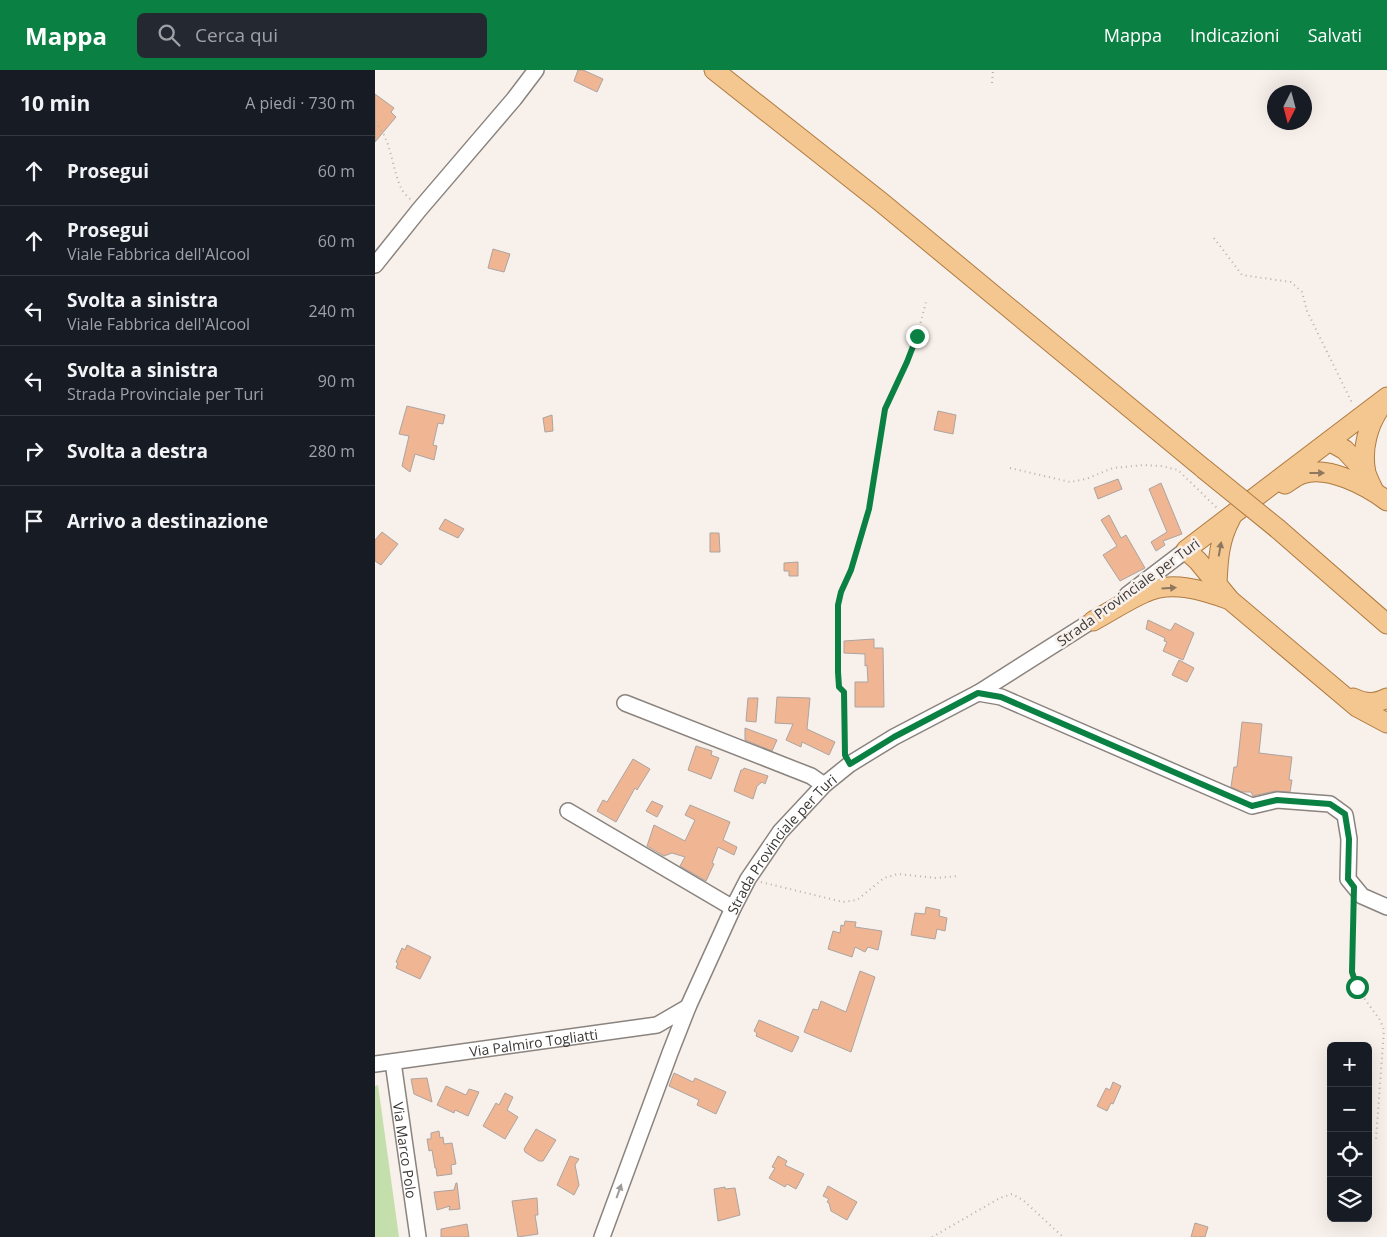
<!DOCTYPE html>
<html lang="it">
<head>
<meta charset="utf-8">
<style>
	body { margin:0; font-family:"Open Sans",sans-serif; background:#242831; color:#f1f3f6 }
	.controls { position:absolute; right:15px; bottom:15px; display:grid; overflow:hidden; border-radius:8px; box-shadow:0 5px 20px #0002 }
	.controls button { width:45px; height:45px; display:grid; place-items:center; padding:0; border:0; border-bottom:1px solid #363941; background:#171b24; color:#f1f3f6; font:25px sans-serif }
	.compass { position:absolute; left:892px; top:15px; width:45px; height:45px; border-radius:50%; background:#171b24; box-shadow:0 5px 20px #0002; rotate:186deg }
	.stop { position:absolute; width:15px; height:15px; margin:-11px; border:4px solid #0b8043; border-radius:50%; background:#fff }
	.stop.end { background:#0b8043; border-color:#fff; box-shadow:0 1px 5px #0008 }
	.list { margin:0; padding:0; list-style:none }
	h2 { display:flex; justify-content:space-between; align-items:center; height:65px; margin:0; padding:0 20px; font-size:21px }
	h2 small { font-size:16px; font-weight:400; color:#9ea1a6 }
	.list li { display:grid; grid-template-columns:32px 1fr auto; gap:15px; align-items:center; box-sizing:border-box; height:70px; padding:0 20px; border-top:1px solid #363941 }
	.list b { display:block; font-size:19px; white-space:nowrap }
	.list p { margin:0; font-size:16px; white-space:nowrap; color:#9ea1a6 }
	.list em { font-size:16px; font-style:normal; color:#9ea1a6 }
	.icon { flex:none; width:28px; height:28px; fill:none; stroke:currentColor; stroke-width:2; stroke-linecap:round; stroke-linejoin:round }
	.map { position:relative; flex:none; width:1012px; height:1167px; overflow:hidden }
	header { display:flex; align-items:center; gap:30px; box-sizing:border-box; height:70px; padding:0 25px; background:#0b8043; color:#fff }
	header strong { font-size:24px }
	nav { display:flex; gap:28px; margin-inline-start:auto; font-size:18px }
	.search { width:350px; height:45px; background:#242831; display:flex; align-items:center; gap:12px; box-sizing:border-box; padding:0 18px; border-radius:8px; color:#9ea1a6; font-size:19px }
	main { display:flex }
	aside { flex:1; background:#171b24 }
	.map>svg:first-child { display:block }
	.green { fill:#c5dfac }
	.building { fill:#f0b593; stroke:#aca4a0 }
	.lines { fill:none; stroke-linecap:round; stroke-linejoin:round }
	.minor-casing { stroke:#8a837e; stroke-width:18 }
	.major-casing { stroke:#ae7b40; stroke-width:21 }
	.path { stroke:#b6afab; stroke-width:2; stroke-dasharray:1 4; stroke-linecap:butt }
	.minor { stroke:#fff; stroke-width:15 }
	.major { stroke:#f4c690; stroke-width:19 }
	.major-bridge-casing { stroke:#ae7b40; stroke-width:21; stroke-linecap:butt }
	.major-bridge { stroke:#f4c690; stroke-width:19 }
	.oneway { fill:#8e775e }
	.oneway2 { fill:#9c9b9a }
	.route { stroke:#0b8043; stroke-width:6 }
	.labels { text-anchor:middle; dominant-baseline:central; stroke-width:5; stroke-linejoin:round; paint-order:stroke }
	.street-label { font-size:14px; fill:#3a3735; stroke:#f8f0eb }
</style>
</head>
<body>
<header>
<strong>Mappa</strong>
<div class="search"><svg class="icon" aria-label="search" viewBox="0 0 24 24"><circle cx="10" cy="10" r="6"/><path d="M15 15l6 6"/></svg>Cerca qui</div>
<nav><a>Mappa</a><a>Indicazioni</a><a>Salvati</a></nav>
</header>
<main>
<aside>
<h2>10 min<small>A piedi · 730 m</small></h2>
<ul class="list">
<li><svg class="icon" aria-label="ahead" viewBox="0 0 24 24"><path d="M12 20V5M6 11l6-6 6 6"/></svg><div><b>Prosegui</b></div><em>60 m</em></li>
<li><svg class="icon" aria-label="ahead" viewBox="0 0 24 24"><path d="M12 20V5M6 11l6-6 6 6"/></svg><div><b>Prosegui</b><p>Viale Fabbrica dell'Alcool</p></div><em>60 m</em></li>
<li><svg class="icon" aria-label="left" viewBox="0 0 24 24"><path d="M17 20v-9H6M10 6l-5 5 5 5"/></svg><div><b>Svolta a sinistra</b><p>Viale Fabbrica dell'Alcool</p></div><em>240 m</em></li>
<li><svg class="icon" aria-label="left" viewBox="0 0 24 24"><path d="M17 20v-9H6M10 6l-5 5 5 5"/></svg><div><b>Svolta a sinistra</b><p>Strada Provinciale per Turi</p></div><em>90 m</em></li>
<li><svg class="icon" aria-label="right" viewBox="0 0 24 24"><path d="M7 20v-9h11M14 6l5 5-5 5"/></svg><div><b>Svolta a destra</b></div><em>280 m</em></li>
<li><svg class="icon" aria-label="arrive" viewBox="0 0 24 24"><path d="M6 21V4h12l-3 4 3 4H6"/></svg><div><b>Arrivo a destinazione</b></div></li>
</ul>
</aside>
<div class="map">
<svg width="1012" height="1167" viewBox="0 0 1012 1167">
	<rect width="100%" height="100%" fill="#f8f0eb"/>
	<path class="green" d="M3,1015L24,1167H0V1016Z"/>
	<path class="building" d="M203,0H208L228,9L222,22L199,11Z
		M0,24L19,38L16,42L21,47L0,72Z
		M118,179L135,184L129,202L113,198Z
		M32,336L70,345L68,354L63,353L58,375L62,376L59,390L40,384L35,402L27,396L34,366L24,364Z
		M563,341L581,345L578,364L559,360Z
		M177,345L178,361L170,362L168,348Z
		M743,409L747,419L723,429L719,418Z
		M786,413L807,464L788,471L790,475L781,481L776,472L792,462L774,419Z
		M734,445L746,468L751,465L770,498L745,511L728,485L742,476L726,450Z
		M70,449L89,459L83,468L64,459Z
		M7,462L23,474L6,495L0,491V470Z
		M335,463H344L345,482H335Z
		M423,492V506H414V501H409V493Z
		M773,550L794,560H796L800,553L819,563L808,590L788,581L792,572L789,571L790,568L771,559Z
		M499,569V578H508L509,637H480V612H493L492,595L490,596V584L469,583V571Z
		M804,590L819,598L812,612L797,605Z
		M402,627L435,628L432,659L460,672L454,685L427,672L426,677L411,670L418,654L400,653Z
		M373,628H383L381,652L371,651Z
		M867,652L887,654L884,683L917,687L914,710H917L915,722L900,721L878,726L876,722H867L856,717L859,697H862Z
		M370,658L402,670L397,681L370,670Z
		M321,676L337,681L336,685L344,688L336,709L313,700Z
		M258,689L275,699L262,720L260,718L241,752L222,741L228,730L232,732Z
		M369,698L393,706L390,714L387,712L382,716L378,729L359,721L366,700H368Z
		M277,731L288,736L282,747L271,741Z
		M315,735L355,752L348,770L362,777L359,785L343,777L337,793L339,794L331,811L305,796L310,787L297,783L289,786L272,776L279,755L310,771L320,750L310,745Z
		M551,837L565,840L564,846L572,848L570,861L562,859L560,869L536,865L540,843L550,844Z
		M470,851L481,852L480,857L507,861L503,880L493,877L490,882L480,877L477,887L453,879L458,861L465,863L466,855L469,856Z
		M32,875L56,887L45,909L21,898L23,893L21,892L27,878L30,880Z
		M485,901L500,907L476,982L429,962L438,939L443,940L446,931L471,942Z
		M384,950L424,967L417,982L381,966L382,963L379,961Z
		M299,1003L318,1012L320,1008L351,1022L341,1044L322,1035L324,1030L294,1016Z
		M52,1008L57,1032L39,1024L36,1009Z
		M738,1012L746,1016L738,1034L736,1033L732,1041L722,1036L731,1018L735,1020Z
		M71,1016L91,1025L94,1019L104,1022L93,1046L80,1040L79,1043L62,1035Z
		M130,1023L138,1027L132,1040L143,1047L130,1069L108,1056L121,1033L124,1035Z
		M161,1059L181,1070L168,1091H164L150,1082L149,1079Z
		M64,1061L65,1068L68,1067L69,1074L77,1073L81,1094L76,1095L77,1104L62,1106L61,1098H60L57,1080L54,1081L52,1069H56V1063Z
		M195,1086L204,1089L200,1095L204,1115L199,1125L182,1115Z
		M403,1086L412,1091L410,1095L429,1104L421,1119L412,1114L410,1117L394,1108L400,1098L397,1097Z
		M81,1113H82L85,1139L74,1140L75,1136L62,1140L59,1122L79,1120Z
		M453,1116L482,1132L472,1150L456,1141L454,1133L452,1132L454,1129L448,1126Z
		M350,1117V1119L360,1118L365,1145L343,1151L339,1119Z
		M162,1128L163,1145H160L163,1164L143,1167L137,1131Z
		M820,1153L833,1157L830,1167H816Z
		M92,1154L94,1167H66V1159Z"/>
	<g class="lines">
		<g class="minor-casing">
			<g id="minor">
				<path d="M0,195L44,140L139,29L161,0"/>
				<path d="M752,525L811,480"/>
				<path d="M603,623L626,627L877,736L902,730L955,734L970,745L974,769L973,809L987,826L1012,837"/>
				<path d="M250,633L436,706L449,715"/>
				<path d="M193,741L358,838"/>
				<path id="s1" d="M18,992L43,1167"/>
				<path id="s2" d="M0,994L282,955L313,937"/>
				<path id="s3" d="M227,1167L295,983L313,937L358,838L373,809L405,762L449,715L475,694L519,667L603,623L726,545"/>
			</g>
		</g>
		<g class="major-casing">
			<path id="major" d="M339,0L506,132L829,399
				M954,371L970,380L991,403
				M910,414C915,411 921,406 927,404C953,395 992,416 1012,431
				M999,421C996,415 993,409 991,403C986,379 993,354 1007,335
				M903,459L1012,554
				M811,480L823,491L855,530L982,637L1012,653
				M811,480L1012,327
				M842,514C843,490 844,470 856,448
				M718,551C735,542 751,531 769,523C796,510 828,520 855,530
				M978,628C991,634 1000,634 1012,628"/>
		</g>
		<path class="path" d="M617,13L618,0
			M0,52C17,70 16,96 26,118C28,122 32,126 36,130
			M839,168L867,205L916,212L927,222L932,241L978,335
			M635,398L695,412L711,409L738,398L769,395L786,396L803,400L842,438
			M470,682L469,622L464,617L463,602V535L466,522L476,500L494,439L510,339L532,292L542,266L551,232
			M386,812L468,832L482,830L509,808L523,804L561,808L583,806
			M979,837L977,902L981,917L1005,950L1009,960L1001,1069
			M557,1167L625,1128L637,1124L648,1130L688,1167"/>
		<use href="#minor" class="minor"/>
		<use href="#major" class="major"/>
		<g class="major-bridge-casing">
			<path id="major-bridge" d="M829,399L903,459"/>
		</g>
		<use href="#major-bridge" class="major-bridge"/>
	</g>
	<defs><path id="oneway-solid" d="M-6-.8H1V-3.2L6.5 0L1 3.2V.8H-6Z" transform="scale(1.25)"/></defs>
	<g class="oneway">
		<use href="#oneway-solid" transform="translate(942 403)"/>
		<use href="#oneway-solid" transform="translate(845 479) rotate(-80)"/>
		<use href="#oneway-solid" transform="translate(794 518) rotate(-4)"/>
	</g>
	<use class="oneway2" href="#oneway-solid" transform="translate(244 1121) rotate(-70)"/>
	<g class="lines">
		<path class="route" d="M542,266L532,292L510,339L494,439L476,500L466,522L463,535V602L464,617L469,622L470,685L475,694L519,667L603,623L626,627L877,736L902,730L955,734L970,744L974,769L973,809L979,817L977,902L982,917"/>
	</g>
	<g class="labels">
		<g class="street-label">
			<text transform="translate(753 522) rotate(-36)">Strada Provinciale per Turi</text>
			<text stroke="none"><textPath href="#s3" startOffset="435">Strada Provinciale per Turi</textPath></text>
			<text stroke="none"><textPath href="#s2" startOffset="160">Via Palmiro Togliatti</textPath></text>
			<text stroke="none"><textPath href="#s1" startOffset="89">Via Marco Polo</textPath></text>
		</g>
	</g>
</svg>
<div class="controls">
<button>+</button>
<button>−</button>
<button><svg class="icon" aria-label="locate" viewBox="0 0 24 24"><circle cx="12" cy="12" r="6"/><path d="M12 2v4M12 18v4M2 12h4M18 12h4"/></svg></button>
<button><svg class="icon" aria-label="layers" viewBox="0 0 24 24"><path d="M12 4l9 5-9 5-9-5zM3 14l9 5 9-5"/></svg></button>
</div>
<svg class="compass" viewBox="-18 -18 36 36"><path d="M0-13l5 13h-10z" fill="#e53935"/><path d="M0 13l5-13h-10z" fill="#9ea1a6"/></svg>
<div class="stop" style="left:982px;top:917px"></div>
<div class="stop end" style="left:542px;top:266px"></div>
</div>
</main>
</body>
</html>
